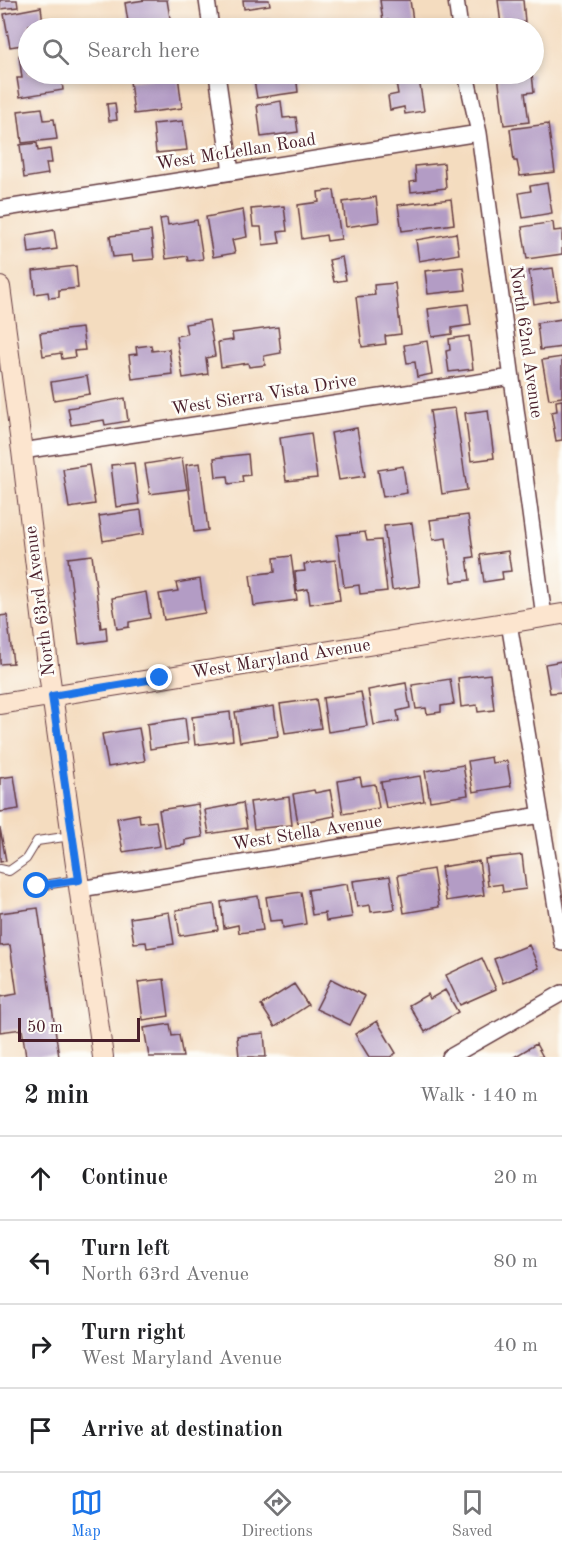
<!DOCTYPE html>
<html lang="en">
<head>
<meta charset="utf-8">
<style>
	body { margin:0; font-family:"Old Standard TT",serif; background:#f2f2f2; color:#202124 }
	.scale { position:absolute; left:18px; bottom:15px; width:122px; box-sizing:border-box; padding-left:6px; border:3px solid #4a1f2b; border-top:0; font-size:16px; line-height:21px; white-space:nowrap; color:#4a1f2b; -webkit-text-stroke:4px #fdfcf7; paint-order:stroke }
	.stop { position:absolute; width:18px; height:18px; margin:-14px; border:4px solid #1a73e8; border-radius:50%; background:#fff }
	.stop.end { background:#1a73e8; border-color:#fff; box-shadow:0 2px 6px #0008 }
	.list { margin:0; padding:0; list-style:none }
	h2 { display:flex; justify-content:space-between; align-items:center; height:78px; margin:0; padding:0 24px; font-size:26px }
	h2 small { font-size:20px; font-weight:400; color:#757577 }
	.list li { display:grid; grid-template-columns:39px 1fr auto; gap:18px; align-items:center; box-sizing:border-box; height:84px; padding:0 24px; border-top:2px solid #e0e0e0 }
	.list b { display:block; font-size:22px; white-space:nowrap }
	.list p { margin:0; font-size:20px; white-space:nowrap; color:#757577 }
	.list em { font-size:20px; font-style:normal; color:#757577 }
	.icon { flex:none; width:33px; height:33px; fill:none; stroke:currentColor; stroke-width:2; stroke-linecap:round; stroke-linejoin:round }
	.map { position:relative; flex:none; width:562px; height:1057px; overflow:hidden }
	.search { position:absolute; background:#fff; box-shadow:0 3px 9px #0003; left:18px; right:18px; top:18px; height:66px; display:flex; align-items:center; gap:15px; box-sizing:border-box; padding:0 21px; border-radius:33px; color:#757577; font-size:22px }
	.sheet { height:414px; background:#fff }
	nav { display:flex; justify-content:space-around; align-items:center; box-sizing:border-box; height:84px; border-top:2px solid #e0e0e0; background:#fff; font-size:16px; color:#757577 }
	nav a { display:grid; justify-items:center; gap:3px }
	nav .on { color:#1a73e8 }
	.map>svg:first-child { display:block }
	.building { fill:#b39cc5 }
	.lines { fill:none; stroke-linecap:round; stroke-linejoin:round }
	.lane-casing { stroke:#643b41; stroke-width:10 }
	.street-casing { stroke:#643b41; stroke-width:18 }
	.secondary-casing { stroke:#643b41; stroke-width:22 }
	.lane { stroke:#fff; stroke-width:8 }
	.street { stroke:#fff; stroke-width:15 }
	.secondary { stroke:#fce5cf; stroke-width:20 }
	.route { stroke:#1a73e8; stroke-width:8 }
	.labels { text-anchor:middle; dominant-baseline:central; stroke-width:5; stroke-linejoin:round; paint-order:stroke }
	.street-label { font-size:18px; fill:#4a1f2b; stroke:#fdfcf7 }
</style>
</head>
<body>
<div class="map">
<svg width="562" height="1057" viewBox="0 0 562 1057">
	<rect width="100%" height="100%" fill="#fdfcf7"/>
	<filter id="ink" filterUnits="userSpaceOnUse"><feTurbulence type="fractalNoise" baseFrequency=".0167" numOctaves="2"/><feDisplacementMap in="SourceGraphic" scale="12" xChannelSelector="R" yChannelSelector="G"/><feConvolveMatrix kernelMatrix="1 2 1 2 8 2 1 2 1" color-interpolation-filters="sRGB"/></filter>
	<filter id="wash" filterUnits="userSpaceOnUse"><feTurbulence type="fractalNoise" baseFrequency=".008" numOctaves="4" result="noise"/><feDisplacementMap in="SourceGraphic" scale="24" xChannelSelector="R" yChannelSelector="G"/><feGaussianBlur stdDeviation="1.35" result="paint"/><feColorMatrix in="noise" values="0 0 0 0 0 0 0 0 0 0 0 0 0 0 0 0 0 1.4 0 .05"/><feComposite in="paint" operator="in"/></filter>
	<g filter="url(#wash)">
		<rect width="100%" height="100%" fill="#f4dcbf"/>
		<g id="blocks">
			<path class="building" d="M0,0H17L18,7L0,9Z
				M145,0H167L171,24L146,28H129L125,3Z
				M243,0H269L270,5L244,9Z
				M380,0H410L414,28H390L389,20L383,21Z
				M498,0H523L525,22L501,25Z
				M41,7L43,23L29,25L28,44L10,47L4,14Z
				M271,18L273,28H246L245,22Z
				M28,53V74H61L63,90L20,97L17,78H22L19,55Z
				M253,74H296L298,92L257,98Z
				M506,74H532L534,92L525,93L529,122L504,125L498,75Z
				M178,75L182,108L134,114L130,81Z
				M419,79L424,111L405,114L404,107L390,110L388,96L398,94L396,82Z
				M281,101L283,118L296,117L298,132L261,137L257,105Z
				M115,103L117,120L109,121L107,104Z
				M42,108L44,120L54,119L57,139L22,143L18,111Z
				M183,121L187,150L156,153L153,124Z
				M548,124L555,172L520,176L517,161H514L510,129Z
				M37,143L38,151L50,149L52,163H46L48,174L24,178L20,145Z
				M444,163L446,188L411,192L410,182L416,181L415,166Z
				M547,183L552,213L523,218L519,193L531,191L530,186Z
				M334,190L341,239L327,241L326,235L302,239L298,205L319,202L318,192Z
				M376,197L379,222L346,227L343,202Z
				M451,199L454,224L402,231L398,205Z
				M284,206L287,231L278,232L280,243L263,245L261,227H253L251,209Z
				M243,210L247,237L232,240L235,253L213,257L206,217Z
				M167,218L168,225L197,220L203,259L188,261L187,256L166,259L160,219Z
				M553,222L554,231L562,230V254L527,259L522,227Z
				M54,230L57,249L29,253L27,235Z
				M151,231L154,259L133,261L132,255L113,257L110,236Z
				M456,233L459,254L419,261L416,240Z
				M342,257L346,280L334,282L329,260Z
				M76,266L78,288L59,290V297L49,298L48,292L35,294L33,271Z
				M463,267L466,290L428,294L425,271Z
				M553,268L558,300L534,304L529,271Z
				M395,283L401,334L385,336L386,344L362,347L356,297L375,295L374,285Z
				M468,304L471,325L452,328V334L432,337L428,309Z
				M562,319V347L540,350L537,323Z
				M209,320L215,356L206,358L208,374L183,378L176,336L187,334L185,324Z
				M278,327L281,353L264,356L265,365L249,367L248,363L221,367L218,342L233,340L232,333Z
				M82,328L85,350L74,351L75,357L62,359L61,353L43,356L40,333Z
				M469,336L473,369L449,372L446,351L450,350L449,339Z
				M427,341L432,374L417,377L415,362L407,363L404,345Z
				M151,345L152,351L169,349L172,374L132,379L129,355L137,354L136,347Z
				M562,357V397L549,399L542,360Z
				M87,376L90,394L54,400L51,382Z
				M125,398L128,421L105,425L104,420L71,425L68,408Z
				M562,400V440L556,441L551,412L557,411L556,401Z
				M455,408L467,490L442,494L430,411Z
				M488,410L494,458L471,461L465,413Z
				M357,428L365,476L339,480L331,433Z
				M311,433L317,478L286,481L280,438Z
				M248,454L250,475L242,476L243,482L229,484L228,476L216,477L214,458Z
				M182,458L187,489L150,494L145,464Z
				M134,463L139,504L116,507L111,465Z
				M200,463L208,530L194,532L186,465Z
				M89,465L95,504L69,508L63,469Z
				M403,466L407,493L383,497L378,470Z
				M141,510L144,534L103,541L99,516Z
				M468,515L474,557L467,558L470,580L452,582L446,538L433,540L430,520Z
				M412,523L420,586L392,590L384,526Z
				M365,532L367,541L381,540L387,591L360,594L359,585L344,587L337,535Z
				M508,551L511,571L502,572L503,579L484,582L480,555Z
				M92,555L101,628L106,627L107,640L79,644L68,558Z
				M291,556L297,600L254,606L250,575L275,572L274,558Z
				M335,560L340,600L310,604L308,589L297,591L295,572L305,571L304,564Z
				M200,579L205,613L164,620L159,594L178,591L176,583Z
				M146,592L150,618L129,622V627L117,629L112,598Z
				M7,615L13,663L0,664V616Z
				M562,661V692L550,693L545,664Z
				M490,674L494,710L478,712L477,705L461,707L458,678Z
				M450,679L454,704L441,706V712L427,714L426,708L416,709L412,685Z
				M406,683L410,708L397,711L399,721L374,725L368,690Z
				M361,692L367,726L328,732L323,698Z
				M316,699L321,728L285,733L280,704Z
				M274,706L278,736L240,742L235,712Z
				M230,712L233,740L195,745L192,717Z
				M185,718L188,743L150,749L147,724Z
				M139,728L145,761L108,767L102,734Z
				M491,757L492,763L507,761L511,786L473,792L468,761Z
				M463,765L468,795L430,801L425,771Z
				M14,776L19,809L0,812V778Z
				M420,776L424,801L386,808L381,782Z
				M360,777L362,786L375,784L379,808L343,814L338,781Z
				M314,790L315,793L330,790L335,816L298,823L293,794Z
				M289,797L292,825L254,829L250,802Z
				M243,803L247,828L209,834L205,810Z
				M198,804L203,837L185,840V845L165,848L159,810Z
				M139,814L140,823L156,821L160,846L123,852L117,818Z
				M0,828L6,861L0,862Z
				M522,855L526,889L503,892L502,884L488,886L485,859Z
				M479,861L484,895L446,901L441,867Z
				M433,869L439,907L404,913L398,875Z
				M390,876L395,909L371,912L370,905L357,907L353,881Z
				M347,884L352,917L326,921L325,913L312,915L308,890Z
				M301,892L306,924L283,928L282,920L270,921L266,897Z
				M258,896L263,930L239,933L238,925L224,928L221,902Z
				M214,904L218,930L180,936L176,910Z
				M38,908L59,1057H26L22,1029L0,1032V997L17,994L10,945L0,946V913Z
				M169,912L174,944L147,948L146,942L134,943L130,918Z
				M529,945L539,968L503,983L494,959Z
				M482,958L496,989L460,1005L446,975Z
				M164,979L169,1016L143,1020L138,982Z
				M331,979L365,996L350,1025L316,1009Z
				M294,984L308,1005L275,1027L261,1005Z
				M445,990L458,1012L425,1032L409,1005L428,994L430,999Z
				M377,1021L396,1053L390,1057H369L355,1034Z
				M170,1024L172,1036L179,1035L183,1057H149L144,1028Z
				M264,1033L266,1057H239L237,1036Z
				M536,1044L543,1057H514Z"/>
		</g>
	</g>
	<g filter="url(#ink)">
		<use href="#blocks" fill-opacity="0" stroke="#643b41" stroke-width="1.5"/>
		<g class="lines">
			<g class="lane-casing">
				<path id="lane" d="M0,869L9,871L26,859L37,841L71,836
					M37,886L77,880"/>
			</g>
			<g class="street-casing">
				<path id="street" d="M207,0L211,28
					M456,0L460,28
					M217,74L231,172
					M466,74L479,133L544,617
					M0,209L479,133
					M22,451L512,377
					M509,623L562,943
					M80,889L541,815
					M450,1057L562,993"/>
			</g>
			<g class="secondary-casing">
				<path id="secondary" d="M0,287L22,451L49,673L103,1057
					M0,704L562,614"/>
			</g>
			<use href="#lane" class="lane"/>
			<use href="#street" class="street"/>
			<use href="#secondary" class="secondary"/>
		</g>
	</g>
	<g class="lines" filter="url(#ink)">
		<path class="route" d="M37,886L79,880L52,696L160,678"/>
	</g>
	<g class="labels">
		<g class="street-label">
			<text transform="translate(236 152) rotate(-9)">West McLellan Road</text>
			<text transform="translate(526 342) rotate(82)">North 62nd Avenue</text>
			<text transform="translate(264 395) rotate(-9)">West Sierra Vista Drive</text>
			<text transform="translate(40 601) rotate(-97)">North 63rd Avenue</text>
			<text transform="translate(281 659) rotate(-9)">West Maryland Avenue</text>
			<text transform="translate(307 833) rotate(-9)">West Stella Avenue</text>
		</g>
	</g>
</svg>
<div class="scale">50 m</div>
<div class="stop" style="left:37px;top:886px"></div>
<div class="stop end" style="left:160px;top:678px"></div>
<div class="search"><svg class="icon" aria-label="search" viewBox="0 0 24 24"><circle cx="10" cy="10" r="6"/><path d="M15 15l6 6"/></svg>Search here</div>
</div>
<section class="sheet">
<h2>2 min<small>Walk · 140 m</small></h2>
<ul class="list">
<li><svg class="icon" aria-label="ahead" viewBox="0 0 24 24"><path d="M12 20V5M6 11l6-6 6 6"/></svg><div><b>Continue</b></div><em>20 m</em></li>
<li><svg class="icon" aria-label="left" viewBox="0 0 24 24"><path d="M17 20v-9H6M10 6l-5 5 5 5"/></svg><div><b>Turn left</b><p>North 63rd Avenue</p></div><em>80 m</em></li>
<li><svg class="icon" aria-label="right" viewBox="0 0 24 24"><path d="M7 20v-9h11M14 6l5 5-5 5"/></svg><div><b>Turn right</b><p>West Maryland Avenue</p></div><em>40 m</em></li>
<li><svg class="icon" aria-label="arrive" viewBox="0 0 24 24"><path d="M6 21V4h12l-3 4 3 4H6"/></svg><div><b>Arrive at destination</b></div></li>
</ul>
</section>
<nav>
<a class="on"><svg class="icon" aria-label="map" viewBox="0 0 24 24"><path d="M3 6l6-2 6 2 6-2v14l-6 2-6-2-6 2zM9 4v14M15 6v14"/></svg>Map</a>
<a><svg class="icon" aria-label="directions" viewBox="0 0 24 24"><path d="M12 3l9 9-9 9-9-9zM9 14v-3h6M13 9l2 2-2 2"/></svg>Directions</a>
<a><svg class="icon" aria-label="saved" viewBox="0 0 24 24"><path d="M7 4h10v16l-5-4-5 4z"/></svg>Saved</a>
</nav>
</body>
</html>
